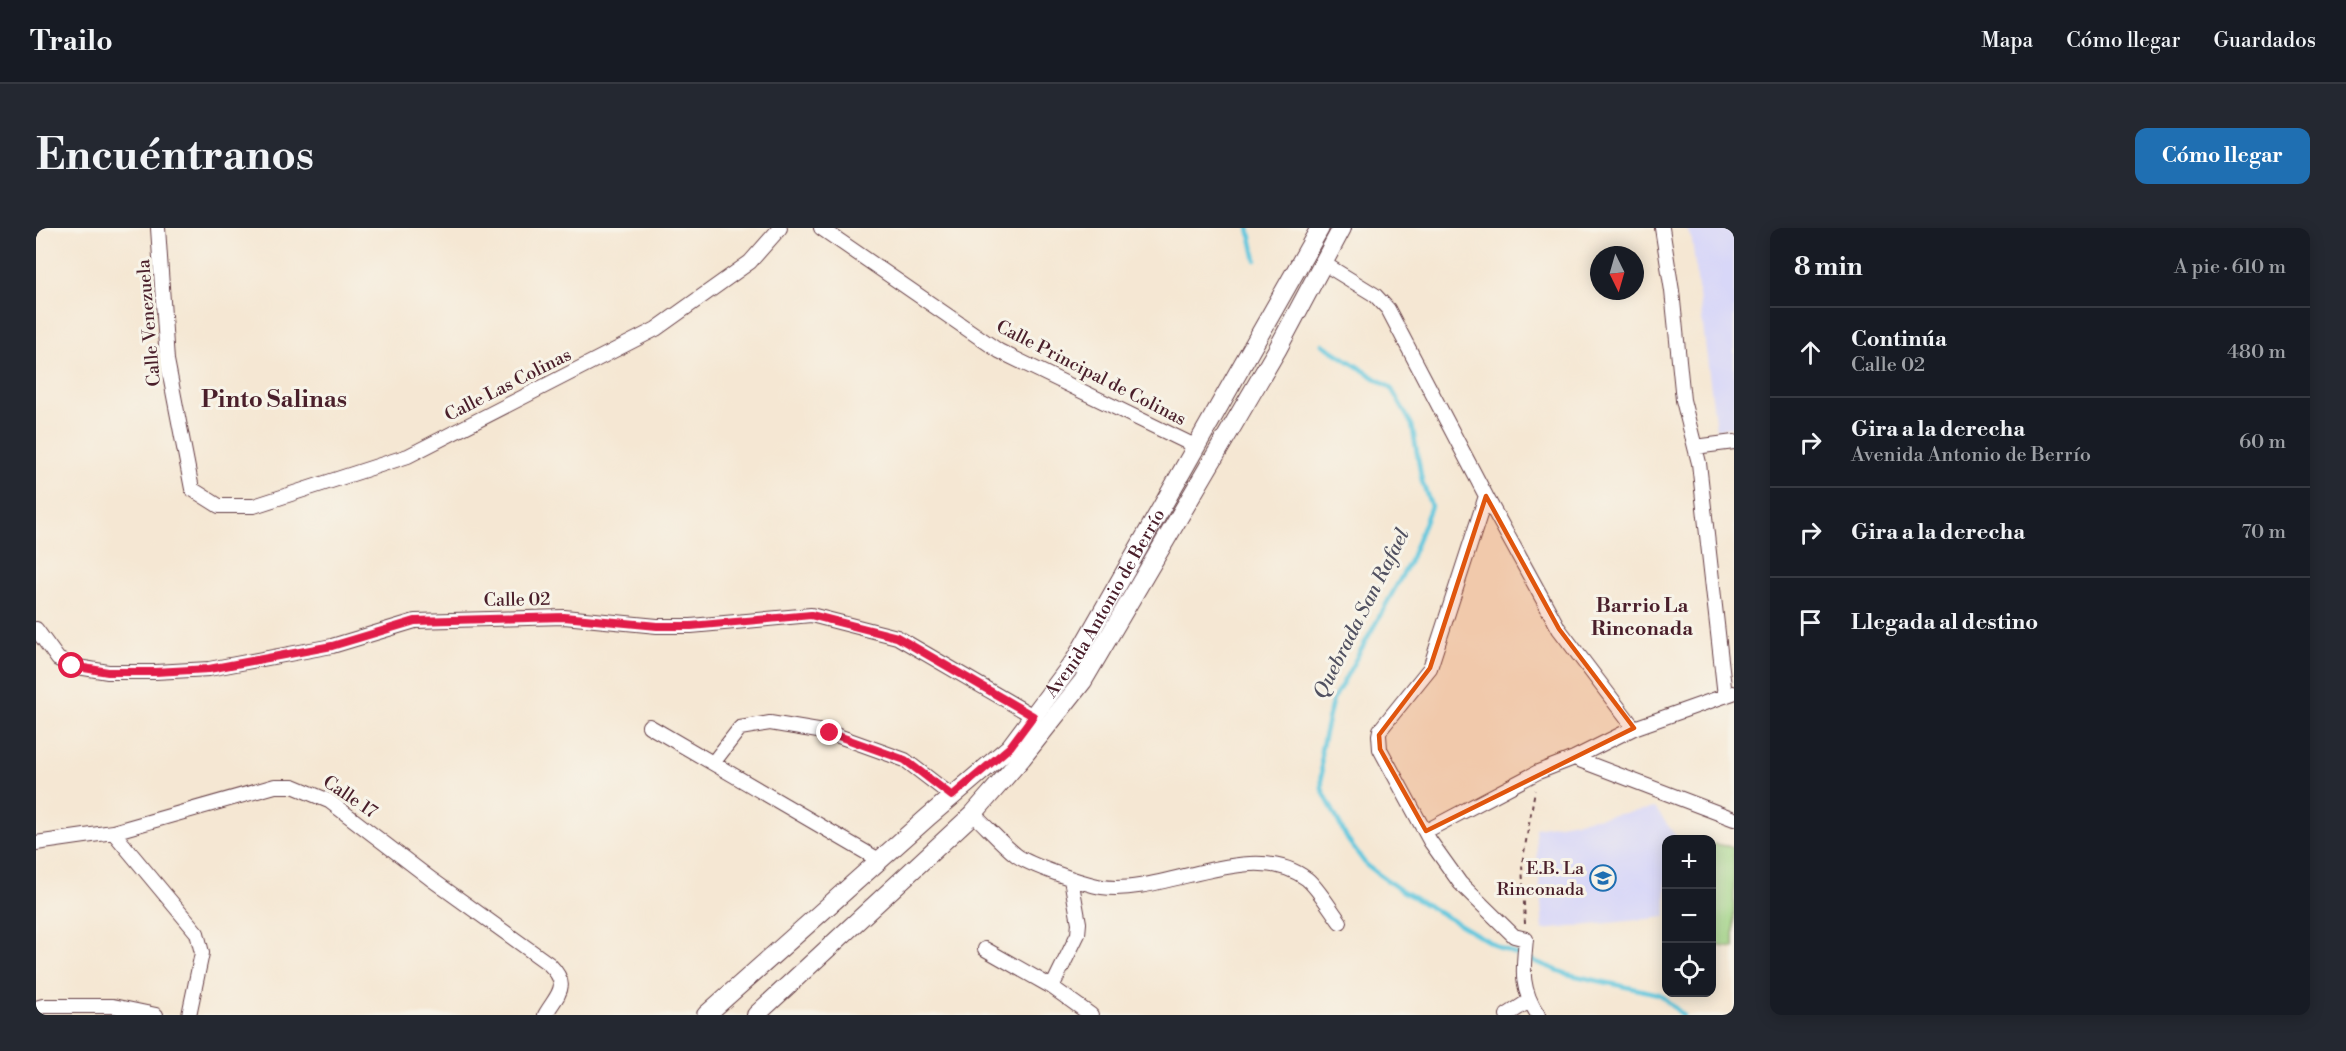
<!DOCTYPE html>
<html lang="es">
<head>
<meta charset="utf-8">
<style>
	body { margin:0; font-family:"Libre Bodoni",serif; background:#242831; color:#f1f3f6 }
	.controls { position:absolute; right:18px; bottom:18px; display:grid; overflow:hidden; border-radius:12px; box-shadow:0 3px 15px #0003 }
	.controls button { width:54px; height:54px; display:grid; place-items:center; padding:0; border:0; border-bottom:2px solid #363941; background:#171b24; color:#f1f3f6; font:30px sans-serif }
	.compass { position:absolute; left:1554px; top:18px; width:54px; height:54px; border-radius:50%; background:#171b24; box-shadow:0 3px 15px #0003; rotate:175deg }
	.stop { position:absolute; width:18px; height:18px; margin:-14px; border:4px solid #e11d48; border-radius:50%; background:#fff }
	.stop.end { background:#e11d48; border-color:#fff; box-shadow:0 2px 6px #0008 }
	.list { margin:0; padding:0; list-style:none }
	h2 { display:flex; justify-content:space-between; align-items:center; height:78px; margin:0; padding:0 24px; font-size:26px }
	h2 small { font-size:20px; font-weight:400; color:#9ea1a6 }
	.list li { display:grid; grid-template-columns:39px 1fr auto; gap:18px; align-items:center; box-sizing:border-box; height:90px; padding:0 24px; border-top:2px solid #363941 }
	.list b { display:block; font-size:22px; white-space:nowrap }
	.list p { margin:0; font-size:20px; white-space:nowrap; color:#9ea1a6 }
	.list em { font-size:20px; font-style:normal; color:#9ea1a6 }
	.icon { flex:none; width:33px; height:33px; fill:none; stroke:currentColor; stroke-width:2; stroke-linecap:round; stroke-linejoin:round }
	.map { position:relative; flex:none; width:1698px; height:787px; overflow:hidden; border-radius:12px }
	header { display:flex; align-items:center; gap:36px; box-sizing:border-box; height:84px; padding:0 30px; background:#171b24; border-bottom:2px solid #363941 }
	header strong { font-size:28px }
	nav { display:flex; gap:33px; margin-inline-start:auto; font-size:21px }
	.intro { display:flex; align-items:center; justify-content:space-between; box-sizing:border-box; height:144px; padding:0 36px }
	h1 { margin:0; font-size:42px }
	.button { padding:15px 27px; border-radius:12px; background:#1f6fb2; color:#fff; font-size:21px; font-weight:700 }
	main { display:flex; gap:36px; padding:0 36px }
	aside { flex:1; background:#171b24; border-radius:12px; box-shadow:0 3px 15px #0003 }
	.map>svg:first-child { display:block }
	.built { fill:#d8d7f8 }
	.green { fill:#a1d586; stroke:#767a58; stroke-width:1.5 }
	.lines { fill:none; stroke-linecap:round; stroke-linejoin:round }
	.stream { stroke:#61c7de; stroke-width:4.5 }
	.minor-casing { stroke:#643d44; stroke-width:16 }
	.tertiary-casing { stroke:#643d44; stroke-width:20 }
	.path { stroke:#643d44; stroke-width:2; stroke-dasharray:4.5 4.5; stroke-linecap:butt }
	.minor { stroke:#fff; stroke-width:14 }
	.tertiary { stroke:#fff; stroke-width:18 }
	.route { stroke:#e11d48; stroke-width:8 }
	.marked { fill:#e0560e; fill-opacity:0.2; stroke:#e0560e; stroke-width:4.5; stroke-linejoin:round }
	.labels { text-anchor:middle; dominant-baseline:central; stroke-width:6; stroke-linejoin:round; paint-order:stroke }
	.street-label { font-size:18px; fill:#4a1f2b; stroke:#f7f3e8 }
	.poi-label { font-size:18px; fill:#4a1f2b; stroke:#f7f3e8; text-anchor:end }
	.neighbourhood-label { font-size:20px; font-weight:bold; fill:#4a1f2b; stroke:#f7f3e8 }
	.water-label { font-size:20px; font-style:italic; fill:#515161; stroke:#f7f3e8 }
	.district-label { font-size:24px; font-weight:bold; fill:#4a1f2b; stroke:#f7f3e8 }
</style>
</head>
<body>
<header>
<strong>Trailo</strong>
<nav><a>Mapa</a><a>Cómo llegar</a><a>Guardados</a></nav>
</header>
<div class="intro"><h1>Encuéntranos</h1><a class="button">Cómo llegar</a></div>
<main>
<div class="map">
<svg width="1698" height="787" viewBox="0 0 1698 787">
	<rect width="100%" height="100%" fill="#f7f3e8"/>
	<filter id="ink" filterUnits="userSpaceOnUse"><feTurbulence type="fractalNoise" baseFrequency=".0167" numOctaves="2"/><feDisplacementMap in="SourceGraphic" scale="12" xChannelSelector="R" yChannelSelector="G"/><feConvolveMatrix kernelMatrix="1 2 1 2 8 2 1 2 1" color-interpolation-filters="sRGB"/></filter>
	<filter id="wash" filterUnits="userSpaceOnUse"><feTurbulence type="fractalNoise" baseFrequency=".008" numOctaves="4" result="noise"/><feDisplacementMap in="SourceGraphic" scale="24" xChannelSelector="R" yChannelSelector="G"/><feGaussianBlur stdDeviation="1.35" result="paint"/><feColorMatrix in="noise" values="0 0 0 0 0 0 0 0 0 0 0 0 0 0 0 0 0 1.4 0 .05"/><feComposite in="paint" operator="in"/></filter>
	<g filter="url(#wash)">
		<rect width="100%" height="100%" fill="#f5e7d3"/>
		<path class="built" d="M1650,0H1698V199L1680,201L1656,12Z
			M1619,580L1642,611L1630,612V689L1507,702L1499,600Z"/>
		<path class="green" d="M1676,616L1698,619V720L1676,717Z"/>
		<g class="lines">
			<path class="stream" d="M1213,0L1220,32
				M1286,116L1355,160L1376,197L1386,253L1395,278L1373,335L1296,474L1285,522L1286,561L1311,611L1331,638L1363,661L1464,720L1531,746L1623,766L1647,787"/>
		</g>
	</g>
	<g filter="url(#ink)">
		<g class="lines">
			<g class="minor-casing">
				<path id="minor" d="M122,0L131,132L156,261L183,278H218L372,228L620,101L714,34L744,0
					M785,0L963,123L1161,219
					M1626,0L1636,63L1647,172L1663,235L1689,468
					M1287,35L1339,67L1352,81L1450,268L1394,440L1344,502L1343,507L1344,521L1394,613L1424,655L1478,708L1490,711C1487,742 1484,760 1502,787
					M1659,219L1698,214
					M1450,268L1523,401L1598,500
					M0,401L22,431L36,438L72,444H119L173,441L296,418L379,393L528,389L621,398H655L775,387L861,409L997,488
					M613,498L843,632
					M1538,530L1698,591
					M677,535L704,500L734,495L794,505L869,532L916,568
					M937,586C951,599 965,615 980,627C993,637 1048,656 1066,659C1127,668 1217,609 1271,651C1282,660 1295,682 1304,694
					M1390,603L1502,544L1538,530L1598,500L1697,465
					M77,604L161,705L166,725L153,787
					M0,615L77,604L239,558H257L293,573L395,651L513,736C535,758 522,765 509,787
					M949,721L1016,759L1055,787
					M1016,759L1042,706L1043,695L1035,651
					M0,780L7,778H77L120,787
					M1471,787L1493,773"/>
			</g>
			<g class="tertiary-casing">
				<g id="tertiary">
					<path id="s1" d="M670,787L892,589L974,519L1039,432L1284,0"/>
					<path d="M720,787L937,586L986,530L1047,453L1241,122L1306,0"/>
				</g>
			</g>
			<path class="path" d="M1489,696L1486,636L1499,562"/>
			<use href="#minor" class="minor"/>
			<use href="#tertiary" class="tertiary"/>
		</g>
	</g>
	<g class="lines" filter="url(#ink)">
		<path class="route" d="M36,438L72,444H119L173,441L296,418L379,393L528,389L621,398H655L775,387L861,409L997,488L974,519L916,568L869,532L794,505"/>
	</g>
	<path class="marked" d="M1450,268L1523,401L1598,500L1390,603L1344,521L1343,507L1394,440Z"/>
	<defs>
		<g id="school-ring" transform="scale(1.35)"><circle r="9.5" fill="#f7f3e8" stroke="#1f6fb2" stroke-width="1.5"/><path d="M0-5L7-2L0 1L-7-2ZM-4 1L0 2.5L4 1V4Q0 6-4 4Z" fill="#1f6fb2"/></g>
	</defs>
	<g fill-rule="evenodd">
		<use href="#school-ring" x="1567" y="650"/>
	</g>
	<g class="labels">
		<g class="street-label">
			<text transform="translate(113 95) rotate(-95)">Calle Venezuela</text>
			<text transform="translate(1055 145) rotate(27)">Calle Principal de Colinas</text>
			<text transform="translate(472 157) rotate(-27)">Calle Las Colinas</text>
			<text transform="translate(481 372) rotate(-1)">Calle 02</text>
			<text stroke="none"><textPath href="#s1" startOffset="578">Avenida Antonio de Berrío</textPath></text>
			<text transform="translate(314 569) rotate(34)">Calle 17</text>
		</g>
		<g class="poi-label">
			<text x="1548" y="640">E.B. La<tspan x="1548" dy="21">Rinconada</tspan></text>
		</g>
		<g class="neighbourhood-label">
			<text x="1606" y="378">Barrio La<tspan x="1606" dy="23">Rinconada</tspan></text>
		</g>
		<g class="water-label">
			<text transform="translate(1326 386) rotate(-63)">Quebrada San Rafael</text>
		</g>
		<g class="district-label">
			<text x="238" y="172">Pinto Salinas</text>
		</g>
	</g>
</svg>
<div class="controls">
<button>+</button>
<button>−</button>
<button><svg class="icon" aria-label="locate" viewBox="0 0 24 24"><circle cx="12" cy="12" r="6"/><path d="M12 2v4M12 18v4M2 12h4M18 12h4"/></svg></button>
</div>
<svg class="compass" viewBox="-18 -18 36 36"><path d="M0-13l5 13h-10z" fill="#e53935"/><path d="M0 13l5-13h-10z" fill="#9ea1a6"/></svg>
<div class="stop" style="left:36px;top:438px"></div>
<div class="stop end" style="left:794px;top:505px"></div>
</div>
<aside>
<h2>8 min<small>A pie · 610 m</small></h2>
<ul class="list">
<li><svg class="icon" aria-label="ahead" viewBox="0 0 24 24"><path d="M12 20V5M6 11l6-6 6 6"/></svg><div><b>Continúa</b><p>Calle 02</p></div><em>480 m</em></li>
<li><svg class="icon" aria-label="right" viewBox="0 0 24 24"><path d="M7 20v-9h11M14 6l5 5-5 5"/></svg><div><b>Gira a la derecha</b><p>Avenida Antonio de Berrío</p></div><em>60 m</em></li>
<li><svg class="icon" aria-label="right" viewBox="0 0 24 24"><path d="M7 20v-9h11M14 6l5 5-5 5"/></svg><div><b>Gira a la derecha</b></div><em>70 m</em></li>
<li><svg class="icon" aria-label="arrive" viewBox="0 0 24 24"><path d="M6 21V4h12l-3 4 3 4H6"/></svg><div><b>Llegada al destino</b></div></li>
</ul>
</aside>
</main>
</body>
</html>
